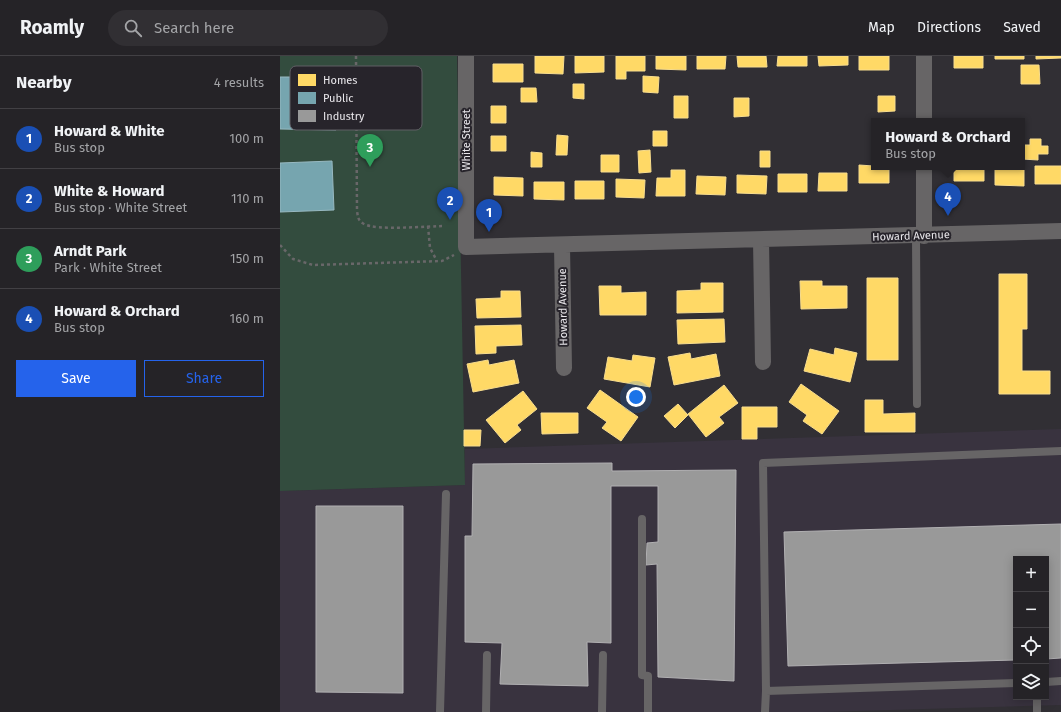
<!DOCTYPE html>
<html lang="en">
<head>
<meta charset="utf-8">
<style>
	body { margin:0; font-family:"Fira Sans",sans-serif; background:#312f33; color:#f1f3f6 }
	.controls { position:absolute; right:12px; bottom:12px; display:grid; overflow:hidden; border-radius:0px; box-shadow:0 2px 10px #0003 }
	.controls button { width:36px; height:36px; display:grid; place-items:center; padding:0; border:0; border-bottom:1px solid #424044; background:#252327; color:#f1f3f6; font:20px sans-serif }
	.you { position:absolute; left:356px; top:341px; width:14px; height:14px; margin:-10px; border:3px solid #fff; border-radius:50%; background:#1a73e8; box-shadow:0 0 0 6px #1a73e833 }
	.badge { display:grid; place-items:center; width:26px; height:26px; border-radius:50%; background:#2563eb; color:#fff; font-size:13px; font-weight:700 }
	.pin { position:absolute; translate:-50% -33px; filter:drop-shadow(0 1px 2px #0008) }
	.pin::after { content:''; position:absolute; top:21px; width:14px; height:12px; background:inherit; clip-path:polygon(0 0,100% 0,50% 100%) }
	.popup { position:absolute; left:591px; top:62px; width:154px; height:52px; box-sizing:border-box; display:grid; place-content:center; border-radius:0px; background:#252327; filter:drop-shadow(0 1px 3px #0005); font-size:13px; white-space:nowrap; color:#a3a4a7 }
	.popup b { font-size:15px; color:#f1f3f6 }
	.popup::after { content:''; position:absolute; left:50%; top:100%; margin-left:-8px; border:8px solid transparent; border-top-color:#252327 }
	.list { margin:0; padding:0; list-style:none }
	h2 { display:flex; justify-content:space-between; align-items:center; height:52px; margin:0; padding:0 16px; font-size:17px }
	h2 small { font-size:13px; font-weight:400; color:#a3a4a7 }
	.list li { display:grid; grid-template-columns:26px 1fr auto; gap:12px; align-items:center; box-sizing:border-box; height:60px; padding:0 16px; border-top:1px solid #424044 }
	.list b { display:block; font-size:15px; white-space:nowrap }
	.list p { margin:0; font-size:13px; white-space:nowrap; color:#a3a4a7 }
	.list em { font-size:13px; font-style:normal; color:#a3a4a7 }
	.actions { display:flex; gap:8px; padding:12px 16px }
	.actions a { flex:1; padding:9px 0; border:1px solid #2563eb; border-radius:0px; text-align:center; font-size:14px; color:#2563eb }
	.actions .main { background:#2563eb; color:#fff }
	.icon { flex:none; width:22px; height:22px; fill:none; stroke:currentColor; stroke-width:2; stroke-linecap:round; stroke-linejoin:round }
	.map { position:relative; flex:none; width:781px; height:656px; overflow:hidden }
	header { display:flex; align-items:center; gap:24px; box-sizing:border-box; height:56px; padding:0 20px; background:#252327; border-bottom:1px solid #424044 }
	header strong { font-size:19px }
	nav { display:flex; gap:22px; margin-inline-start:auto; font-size:14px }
	.search { width:280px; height:36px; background:#312f33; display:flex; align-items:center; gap:10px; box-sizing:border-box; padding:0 14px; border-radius:22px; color:#a3a4a7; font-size:15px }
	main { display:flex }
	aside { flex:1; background:#252327 }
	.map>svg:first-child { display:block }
	.built { fill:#39333f; fill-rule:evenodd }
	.green { fill:#334c3e }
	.homes { fill:#ffd966; stroke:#f8dd8e }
	.public { fill:#76a5af; stroke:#98b9c1 }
	.industry { fill:#999; stroke:#b1b0b2 }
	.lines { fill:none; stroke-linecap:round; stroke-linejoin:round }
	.path { stroke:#696769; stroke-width:2.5; stroke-dasharray:3 3; stroke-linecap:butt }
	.lane { stroke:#676566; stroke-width:8 }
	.street { stroke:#676566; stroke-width:16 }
	.labels { text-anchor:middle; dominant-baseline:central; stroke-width:4; stroke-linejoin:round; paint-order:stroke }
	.street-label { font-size:11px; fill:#e9e7eb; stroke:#27242b }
	.key { fill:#27242b; stroke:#615e65; stroke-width:1 }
	.key-label { font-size:11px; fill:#e9e7eb }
</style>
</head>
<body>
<header>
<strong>Roamly</strong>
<div class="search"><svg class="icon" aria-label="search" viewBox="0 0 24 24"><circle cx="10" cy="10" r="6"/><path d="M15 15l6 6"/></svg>Search here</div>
<nav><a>Map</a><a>Directions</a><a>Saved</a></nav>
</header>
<main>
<aside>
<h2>Nearby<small>4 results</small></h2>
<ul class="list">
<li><span class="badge" style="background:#1a4fb4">1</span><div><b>Howard &amp; White</b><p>Bus stop</p></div><em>100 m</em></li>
<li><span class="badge" style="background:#1a4fb4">2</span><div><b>White &amp; Howard</b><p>Bus stop · White Street</p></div><em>110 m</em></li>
<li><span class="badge" style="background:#2e9e5b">3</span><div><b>Arndt Park</b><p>Park · White Street</p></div><em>150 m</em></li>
<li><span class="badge" style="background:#1a4fb4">4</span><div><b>Howard &amp; Orchard</b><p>Bus stop</p></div><em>160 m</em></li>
</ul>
<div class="actions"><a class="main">Save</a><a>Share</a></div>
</aside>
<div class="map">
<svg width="781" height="656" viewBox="0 0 781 656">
	<rect width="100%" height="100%" fill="#312f34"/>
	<path class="built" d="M781,373V649L543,656H0V435L185,429V393ZM736,503H766V641H736Z"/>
	<path class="green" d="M0,0H177L185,429L0,435Z"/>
	<path class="homes" d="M255,0H284L283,18L255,17Z
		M295,0H324V16L295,17Z
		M336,0H365V15H346V23H336Z
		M376,0H406V14L376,13Z
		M417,0H446L445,13H417Z
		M457,0H486L487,11H458Z
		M498,0H527V10H497Z
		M538,0H568V9L539,10Z
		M579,0H609V14H579Z
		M674,0H703V12H674Z
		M715,0H744V3H715Z
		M756,0H781V2L756,3Z
		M213,8H243V26H213Z
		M741,9H759L760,28H741Z
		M363,20L379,21L378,37L363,36Z
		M293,28H304V43L293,42Z
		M241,32H256L257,46H241Z
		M394,40H408V62H394Z
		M598,40H615V55L598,56Z
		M454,42H469V60L454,61Z
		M211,50H226V67H211Z
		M373,75H387V90H373Z
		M277,79L288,80L287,99H276Z
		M211,80H226V95H211Z
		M750,83H761V90H768V98H758V104L742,103V89H750Z
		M370,94L371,116L359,117L358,95Z
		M480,95H490V111H480Z
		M251,96L262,97V111H251Z
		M321,99H339V116H321Z
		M742,104V111H744V130L715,129V111H742Z
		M579,109L609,111V127H579Z
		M755,110H781V128H755Z
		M674,111H704V125H674Z
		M391,114H405V140H376L377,122H391Z
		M539,117H567V135H538Z
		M498,118H527V136H498Z
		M457,119L487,120L486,138L457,137Z
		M417,120L446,121L445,139L416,138Z
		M214,121L243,122V140L214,139Z
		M336,123L365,124L364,142L336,141Z
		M295,125H324V143H295Z
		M254,126H284V144L254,143Z
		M719,218H747V273H742V315H770V338H719Z
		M587,222H618V304H587Z
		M520,225H542V230H567V252L521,253Z
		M421,227H443V256L397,257V235L421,234Z
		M319,230H341V237L366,236V259H320Z
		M221,235H240L241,261L197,262L196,243L221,242Z
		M444,263L445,286L398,288L397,264Z
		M241,269L242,289L216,290V297L196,298L195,270Z
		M555,292L577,297L570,326L524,315L530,293L554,299Z
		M410,297L411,303L436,298L440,320L394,329L388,301Z
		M353,299L375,302L370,331L324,323L328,301L352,305Z
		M208,304L209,309L234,304L239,327L193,336L187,308Z
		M521,328L559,355L542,378L523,365L527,359L509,346Z
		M444,329L458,347L439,361L444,367L426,381L408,358Z
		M320,334L358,361L341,385L322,372L327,366L307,352Z
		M243,335L257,353L237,369L241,374L225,387L206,364Z
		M585,344H603V358L635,357V376H585Z
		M398,348L408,359L395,372L384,360Z
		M462,351H497V371H477V383H462Z
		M261,357H298V377L262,378Z
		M184,374H201L200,390H184Z"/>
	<path class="public" d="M45,16L64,17V66H56V74L0,73V21H45Z
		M52,105L54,154L0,156V107Z"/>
	<path class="industry" d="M332,407V415L456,414L454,625L378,621L377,508L366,509L367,487L378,486V430H331V587L307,586L308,630L220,628L222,587L185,586V480H192L193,408Z
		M36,450H123V637L36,636Z
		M781,468V602L766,603V503H736V604L508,610L504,476Z"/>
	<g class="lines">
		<path class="path" d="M76,0L77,155C78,161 78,165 84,168C96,175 149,170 165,170
			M148,170L150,192L157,205
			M0,189L13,203L33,209L162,205L174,199"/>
		<path class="lane" d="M636,180L637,348
			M362,463V619L368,620V656
			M766,626L781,625
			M486,635L483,407L781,395
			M757,641V656
			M160,656L166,438
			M206,656L207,599
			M322,656L323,599
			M485,656L486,635L736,627"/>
		<path class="street" d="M186,0V191L781,175
			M644,65V0
			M644,180V111
			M481,184L483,306
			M282,189L284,312"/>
	</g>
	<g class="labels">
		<g class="street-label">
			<text transform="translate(186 84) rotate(-90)">White Street</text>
			<text transform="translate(631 180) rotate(-2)">Howard Avenue</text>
			<text transform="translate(283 251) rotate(-91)">Howard Avenue</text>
		</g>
	</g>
	<rect x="10" y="10" width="132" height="64" rx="6" class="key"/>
	<rect x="18" y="18" width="18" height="12" fill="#ffd966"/>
	<rect x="18" y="36" width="18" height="12" fill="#76a5af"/>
	<rect x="18" y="54" width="18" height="12" fill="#999"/>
	<g class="key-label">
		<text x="43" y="28">Homes</text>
		<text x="43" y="46">Public</text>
		<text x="43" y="64">Industry</text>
	</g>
</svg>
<div class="controls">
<button>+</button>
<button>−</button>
<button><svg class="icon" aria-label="locate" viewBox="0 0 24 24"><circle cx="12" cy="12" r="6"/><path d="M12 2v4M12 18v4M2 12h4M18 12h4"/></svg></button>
<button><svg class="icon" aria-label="layers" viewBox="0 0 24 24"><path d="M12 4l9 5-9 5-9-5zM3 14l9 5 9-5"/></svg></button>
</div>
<div class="you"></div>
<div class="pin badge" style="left:209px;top:176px;background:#1a4fb4">1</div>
<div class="pin badge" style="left:170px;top:164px;background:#1a4fb4">2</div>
<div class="pin badge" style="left:90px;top:111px;background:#2e9e5b">3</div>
<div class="pin badge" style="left:668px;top:160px;background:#1a4fb4">4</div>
<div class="popup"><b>Howard &amp; Orchard</b>Bus stop</div>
</div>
</main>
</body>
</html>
